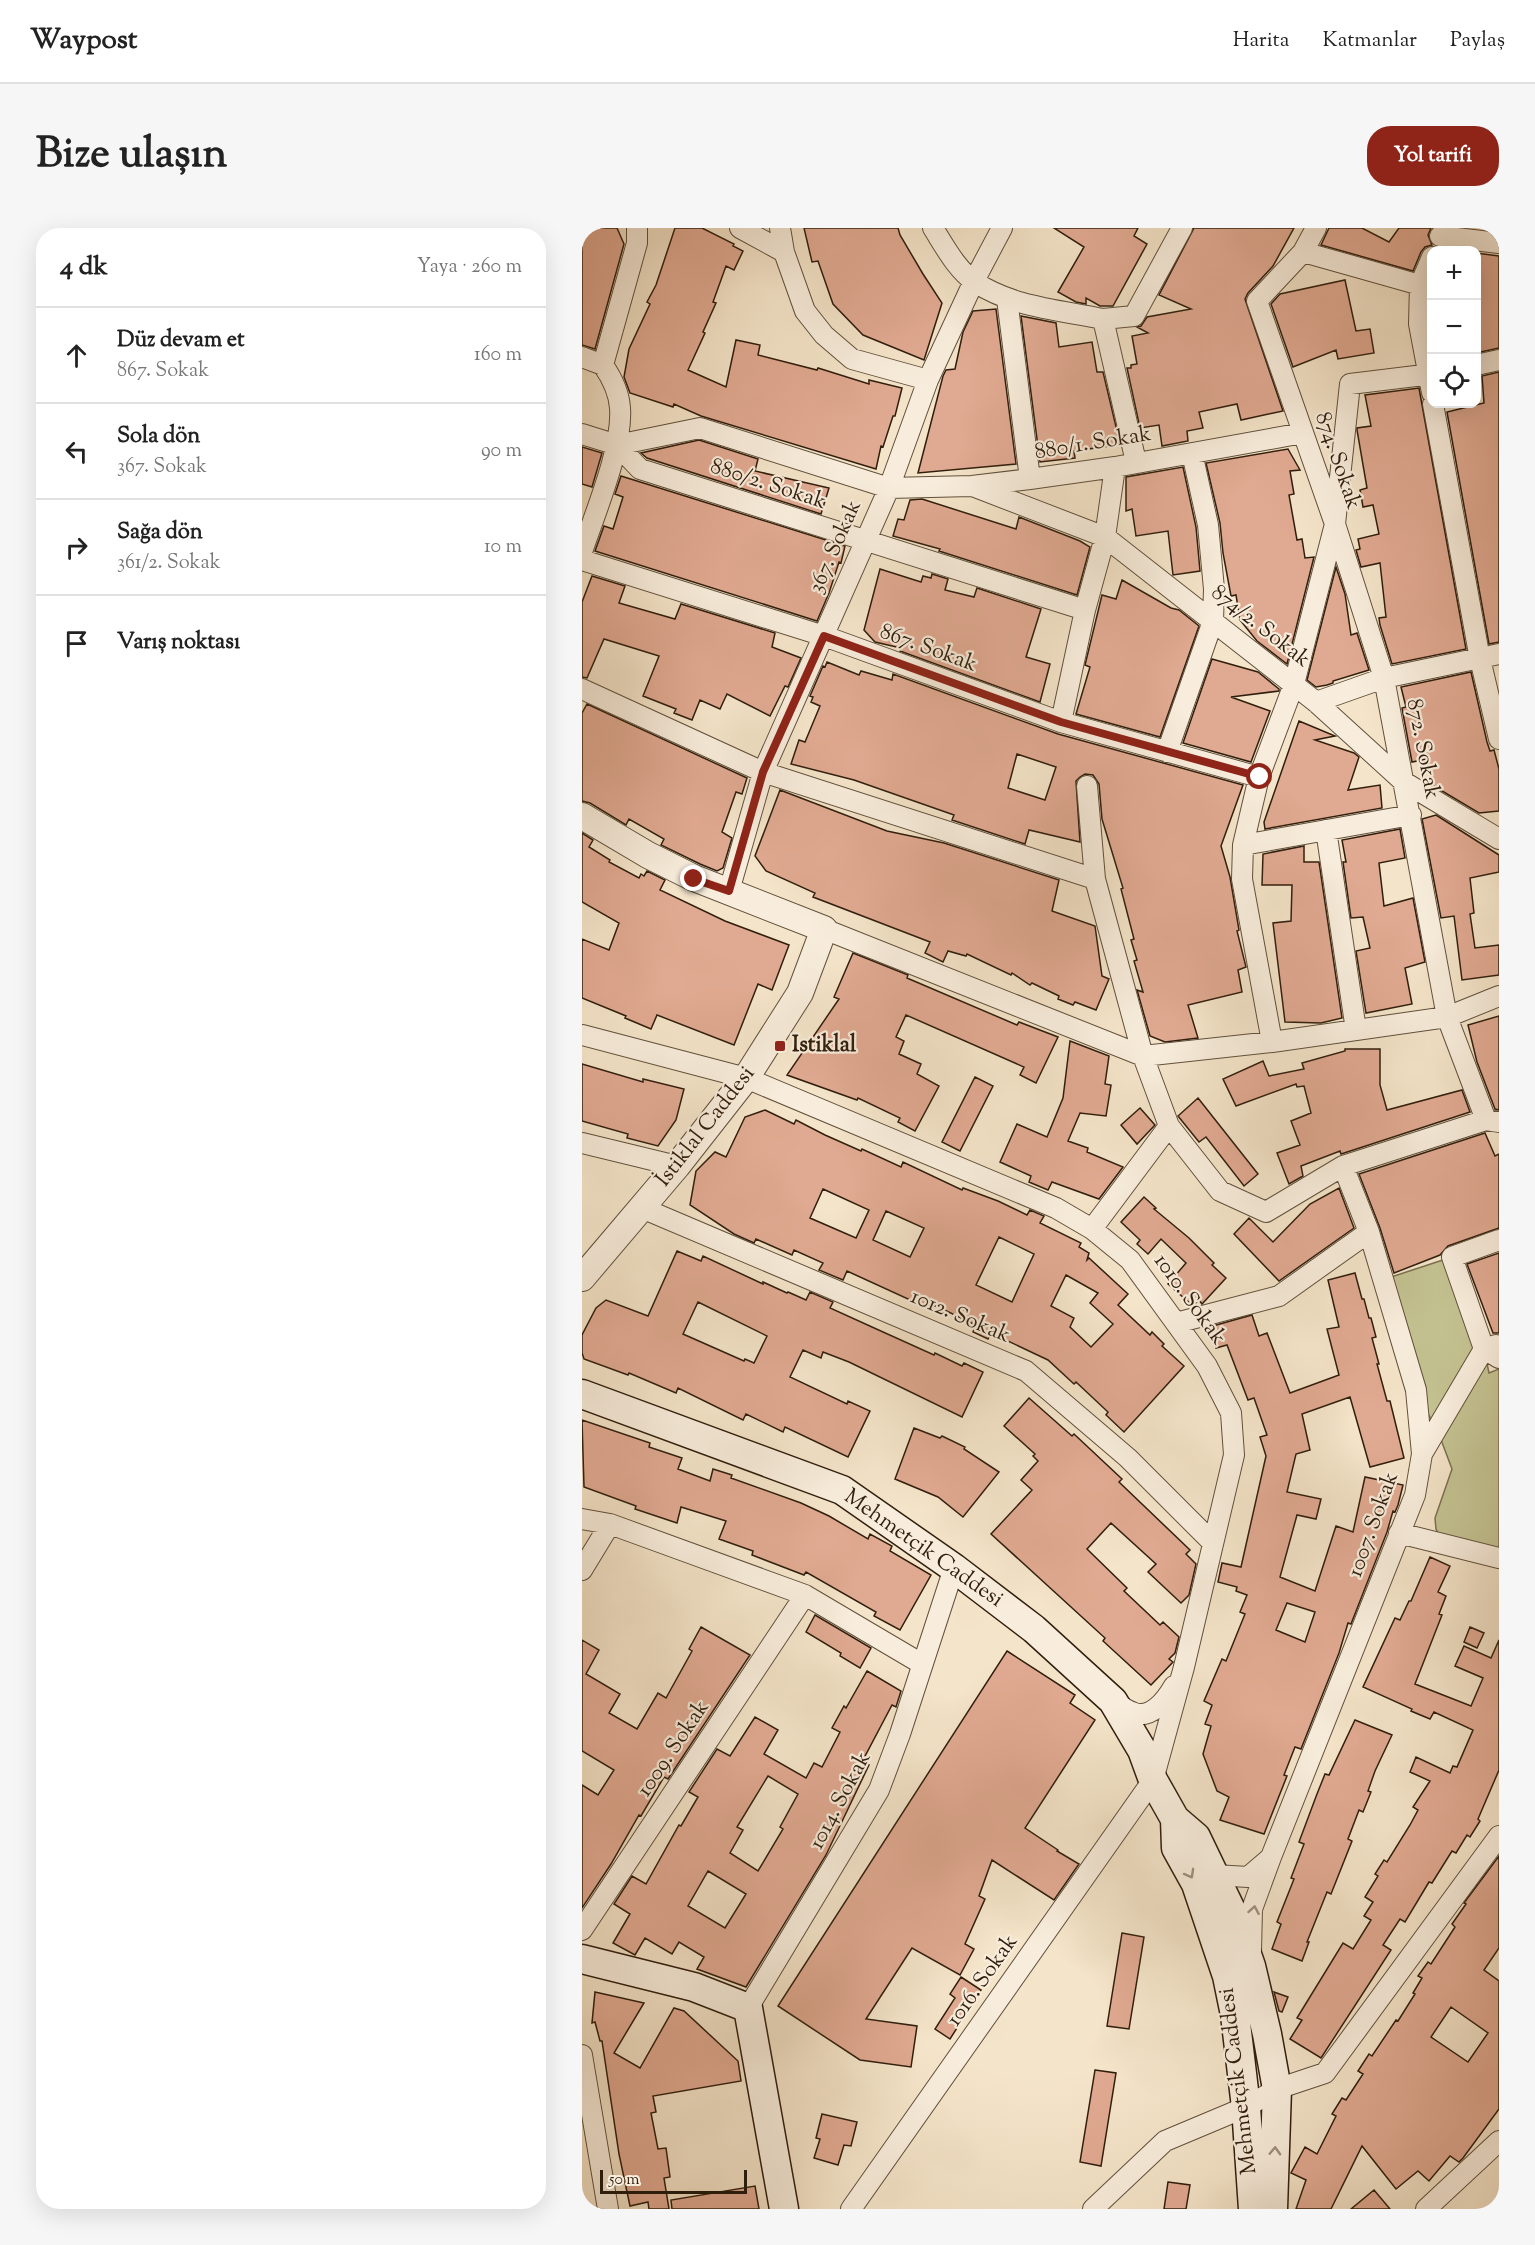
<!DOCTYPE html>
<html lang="tr">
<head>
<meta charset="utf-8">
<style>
	body { margin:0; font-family:"Sorts Mill Goudy",serif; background:#f6f6f6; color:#222 }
	.controls { position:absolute; right:18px; top:18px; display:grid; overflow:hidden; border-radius:12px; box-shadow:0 6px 24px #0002 }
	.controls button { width:54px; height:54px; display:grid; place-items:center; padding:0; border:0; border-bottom:2px solid #e0e0e0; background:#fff; color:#222; font:30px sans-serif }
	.scale { position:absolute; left:18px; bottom:15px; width:147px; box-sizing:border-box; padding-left:6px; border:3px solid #301e0d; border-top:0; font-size:16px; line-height:21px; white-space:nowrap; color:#301e0d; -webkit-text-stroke:4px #f8eddc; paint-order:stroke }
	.stop { position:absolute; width:18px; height:18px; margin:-14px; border:4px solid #8f2418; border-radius:50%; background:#fff }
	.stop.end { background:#8f2418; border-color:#fff; box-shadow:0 2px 6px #0008 }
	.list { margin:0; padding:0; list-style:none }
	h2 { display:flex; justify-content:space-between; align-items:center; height:78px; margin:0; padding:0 24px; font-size:26px }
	h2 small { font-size:20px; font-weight:400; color:#767676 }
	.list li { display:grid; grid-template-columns:39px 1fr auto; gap:18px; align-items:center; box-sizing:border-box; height:96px; padding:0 24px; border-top:2px solid #e0e0e0 }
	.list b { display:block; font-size:22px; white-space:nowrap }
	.list p { margin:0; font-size:20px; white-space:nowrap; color:#767676 }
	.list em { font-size:20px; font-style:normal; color:#767676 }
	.icon { flex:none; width:33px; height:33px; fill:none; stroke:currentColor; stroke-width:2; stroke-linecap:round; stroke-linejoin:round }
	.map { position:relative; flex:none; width:917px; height:1981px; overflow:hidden; border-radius:24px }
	header { display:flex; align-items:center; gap:36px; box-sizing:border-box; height:84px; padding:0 30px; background:#fff; border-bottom:2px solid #e0e0e0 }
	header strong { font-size:28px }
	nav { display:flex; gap:33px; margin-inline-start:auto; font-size:21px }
	.intro { display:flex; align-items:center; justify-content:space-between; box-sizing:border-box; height:144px; padding:0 36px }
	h1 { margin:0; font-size:42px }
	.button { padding:15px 27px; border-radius:24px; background:#8f2418; color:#fff; font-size:21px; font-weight:700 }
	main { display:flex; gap:36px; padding:0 36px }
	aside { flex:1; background:#fff; border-radius:24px; box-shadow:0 6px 24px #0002 }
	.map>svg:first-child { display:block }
	.green { fill:#c4c291; stroke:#7a704f; stroke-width:1.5 }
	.building { fill:#e0a991; stroke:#301e0d; stroke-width:1.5; fill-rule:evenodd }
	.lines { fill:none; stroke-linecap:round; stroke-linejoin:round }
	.minor-casing { stroke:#61503c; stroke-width:22 }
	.tertiary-casing { stroke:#61503c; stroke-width:28 }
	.secondary-casing { stroke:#301e0d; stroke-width:31 }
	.minor { stroke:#f8eddc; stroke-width:20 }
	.tertiary { stroke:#f8eddc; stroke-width:26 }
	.secondary { stroke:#f8eddc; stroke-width:28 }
	.oneway { stroke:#9e907f }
	.route { stroke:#8f2418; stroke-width:8 }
	.poi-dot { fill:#8f2418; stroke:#f8eddc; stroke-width:2 }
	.labels { text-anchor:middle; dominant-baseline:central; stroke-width:4.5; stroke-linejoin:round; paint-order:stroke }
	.street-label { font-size:22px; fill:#301e0d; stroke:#f8eddc }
	.poi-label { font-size:22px; font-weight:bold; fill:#301e0d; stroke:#f8eddc; text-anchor:start }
</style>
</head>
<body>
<header>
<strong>Waypost</strong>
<nav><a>Harita</a><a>Katmanlar</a><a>Paylaş</a></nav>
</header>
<div class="intro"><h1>Bize ulaşın</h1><a class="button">Yol tarifi</a></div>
<main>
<aside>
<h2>4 dk<small>Yaya · 260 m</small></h2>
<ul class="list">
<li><svg class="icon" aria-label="ahead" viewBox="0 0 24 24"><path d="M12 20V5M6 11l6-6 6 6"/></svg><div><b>Düz devam et</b><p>867. Sokak</p></div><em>160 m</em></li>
<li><svg class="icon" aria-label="left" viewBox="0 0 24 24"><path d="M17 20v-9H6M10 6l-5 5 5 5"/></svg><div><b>Sola dön</b><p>367. Sokak</p></div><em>90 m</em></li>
<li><svg class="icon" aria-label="right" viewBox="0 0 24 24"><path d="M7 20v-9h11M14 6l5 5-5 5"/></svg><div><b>Sağa dön</b><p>361/2. Sokak</p></div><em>10 m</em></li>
<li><svg class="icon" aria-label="arrive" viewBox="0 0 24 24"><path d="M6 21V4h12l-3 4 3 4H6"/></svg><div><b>Varış noktası</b></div></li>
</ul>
</aside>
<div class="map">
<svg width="917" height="1981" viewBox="0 0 917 1981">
	<rect width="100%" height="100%" fill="#f4e4c9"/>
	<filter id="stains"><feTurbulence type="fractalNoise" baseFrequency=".00333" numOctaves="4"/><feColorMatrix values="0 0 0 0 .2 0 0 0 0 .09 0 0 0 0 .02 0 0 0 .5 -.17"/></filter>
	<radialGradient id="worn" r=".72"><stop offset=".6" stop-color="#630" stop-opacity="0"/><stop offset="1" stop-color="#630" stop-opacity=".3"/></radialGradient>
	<path class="green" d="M870,1029L902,1121L907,1145L917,1141V1323L858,1308L854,1301L853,1290L870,1241L858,1209L834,1162L800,1052Z"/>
	<path class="building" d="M0,0H35L42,16L13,121L0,117Z
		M93,0H120L152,16L151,18L161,23L152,42L144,38L131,74L134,75L121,104L123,105L106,142L144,159L154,112L178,117L176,127L235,142L236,140L287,156V152L320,160L313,188H311L301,219L299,218L294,241L119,188L92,176L91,179L48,165L42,149L47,121L68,76L65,74L74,57Z
		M222,0H316L318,7L341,46L360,75L342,132L281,107L251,76L236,33L230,34Z
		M472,0H556L552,8L565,16L531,78H518L504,70V76L494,74L476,64L502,19Z
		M612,0H712L691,38L666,65L663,71L701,183L659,192L655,176L617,184L621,200L605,203L606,213L580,218L577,197L558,200L545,140H549V137L555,136L550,108L566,105L555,99L559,98L565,89L609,81L577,67Z
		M747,0H780L807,14L817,0H849L846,7L850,17L843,19L839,24L831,43L739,17Z
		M894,25L917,28V120L894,125L897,61L894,60Z
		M763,52L774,103L788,101L792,125L756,131L754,122L711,139L689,76L698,66Z
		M414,81L434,236L336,245L361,148L364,142L373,141L381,104L391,83Z
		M439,88L474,95L477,119L510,114L515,144H521L535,203V217L492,223L493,230L458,234Z
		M917,144V414L907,416L865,184L902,175L900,148Z
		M837,160L884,421L810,436L798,397L797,390L804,389L798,335L779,339L774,322L778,321L776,311L797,306L791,277L781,279L778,262L785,260L775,202V200L789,198L783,167Z
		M117,212L176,231L173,243L247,260L239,286L65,230L59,225Z
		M0,219L20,225L10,259L0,256Z
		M706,221L718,242L708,243L712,266L707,267L715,312L720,311L723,330L732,329L705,436L675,413L658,392L654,367L649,368L641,325L638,295L624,235Z
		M601,239L614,299L618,343L591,347L586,303L554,308L550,281L544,283V249Z
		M39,248L263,318L259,335L257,334L247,365L235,393L13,323L22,298L31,301L41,269L33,266Z
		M340,271L434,301L437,289L498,313L508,319L495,367L357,323L358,321L311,308L316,291L322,292L328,272Z
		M754,339L763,366L769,407L775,405L787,442L751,453V455L745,457L734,459L725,452Z
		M298,341L339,354L341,348L349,350L350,346L366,351L363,362L392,369L395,360L459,381L444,429L468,436L458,474L318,423L319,420L293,414L282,402Z
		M10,348L43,358L37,375L93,391L99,376L193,405L190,419L219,430L206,459L203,458L188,488L145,466L138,481L118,472L110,492L92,485L94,481L61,468L77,428L22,411L5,450L0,449V374Z
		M540,352L589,380L597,382L617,398L578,509L494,486L508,439L503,437L520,367L534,371Z
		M630,431L676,444L697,461V463L649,469L688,483L669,534L601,515Z
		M245,434L277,447L279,443L310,452L311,446L476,506L661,557L639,618L648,649L657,702L655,703L664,739L656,742L660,764L606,777L616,810L583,814L568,808L555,762L561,764L552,733L555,732L549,712L552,711L539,661L541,660L520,591L517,556L511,547L503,546L498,549L494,553L498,614L447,602L443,616L370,592L372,587L272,552L209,536L217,512L223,514L238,478L229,474L231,469L228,468L241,438L243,439ZM435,526L474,539L463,572L426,560Z
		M889,444L905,514L908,523L912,522L917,541V583L897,585L850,557L845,531L830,534L820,480L824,479L819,459Z
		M5,476L165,550L160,566L154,564L140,604L150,610L141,640L135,643L118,636L79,617L82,611L47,591L44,597L8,575L0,573V485Z
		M717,493L753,508L733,512L772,525L777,529L766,562L798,557L800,580L683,601L682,594Z
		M198,562L305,603L362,615L477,652L470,683L513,698L520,748L527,751L514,782L493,774L491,777L476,771L477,768L450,755L448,757L430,745L429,747L385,726L384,728L366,723L361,734L343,725L348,714L231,669L233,665L184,643L173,628Z
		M854,587L917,627V644L888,650L892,685L888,686L893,720L917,717V747L880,752L872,688L859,690L840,591Z
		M818,601L823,630L797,635L802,678L831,670L843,734L823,740L830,776L784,785L774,723L788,720L781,689L769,690L761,634H764L760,612Z
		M0,605L11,612L7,619L28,632L27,634L57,650L59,646L62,648L65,643L83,652L78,662L143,693L207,717L190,762L176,756L152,817L75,787L69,801L43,790L44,788L0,770V711L27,722L37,695L0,674Z
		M722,618V634H737L760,790L739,795L703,794L691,695L709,693L710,657H680L681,626Z
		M271,725L326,747L325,750L435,797L437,794L476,809L454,855L438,847L442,839L324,787L314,809L322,813L317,826L339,836L335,846L357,858L333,903L316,894L318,890L276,870L275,872L205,847L257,771L252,769Z
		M917,788V882L913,881L895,834L886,797Z
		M488,813L527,828L523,856L529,857L524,888L498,885L486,913L506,920L505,924L541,939L517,971L470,954L466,962L447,954L449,948L418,934L435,896L465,909L481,870Z
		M763,821H798V857L805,882L880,862L888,884L759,926L758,923L719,938L721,948L707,956L695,925L718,917L709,893L729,885L722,858L715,859L714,856L654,878L641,851L681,833L687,848L722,841L720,835L763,823Z
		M0,836L61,854V851L102,861L94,892L76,918L45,910L46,906L0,893Z
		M393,849L411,858L378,923L360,914Z
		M616,870L676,946L662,958L624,909L617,914L596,888Z
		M558,880L573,897L555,916L539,897Z
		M183,882L212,896L214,892L243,907L279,923L280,921L319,939L321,934L380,962L381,960L416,973L445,987L448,982L462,988L458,995L499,1015L497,1019L507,1025L505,1032L507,1030L546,1066L536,1077L568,1107L570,1104L582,1116L580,1118L602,1138L542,1204L524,1187L526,1184L494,1154L492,1156L466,1132L409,1105L406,1111L391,1104L394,1097L352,1077L350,1082L265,1043L261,1052L237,1042L241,1035L212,1022L210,1027L174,1011L172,1015L152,1006L108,977L114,943L133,924L144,929L163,889ZM241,961L287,982L274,1010L228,990ZM304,983L342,1000L328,1029L291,1012ZM417,1009L452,1026L430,1074L394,1057ZM484,1047L516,1065L508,1075L531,1096L509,1119L488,1099L492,1090L469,1078Z
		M903,905L913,928L917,926V1000L866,1018L858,1027L812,1045L798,1000L777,946Z
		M757,960L772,1000L697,1053L652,1006L667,990L691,1014L728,976Z
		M562,969L574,980L572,981L607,1010L632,1035L630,1037L644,1050L620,1076L617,1072L611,1078L586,1056L604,1035L579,1011L566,1026L555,1016L558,1012L539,994Z
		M95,1023L119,1033L121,1028L181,1056V1054L205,1065L206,1064L224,1072L228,1064L251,1074L248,1080L290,1099L352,1127L353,1125L380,1138L382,1135L401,1144L380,1189L267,1134L241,1124L239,1130L221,1122L208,1149L265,1176L266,1173L288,1183L266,1229L203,1199L201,1204L164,1186L161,1192L96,1160L94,1165L47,1145L46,1147L2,1131L0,1125V1107L14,1080L24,1072L66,1088ZM116,1074L185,1108L172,1135L163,1131L162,1133L101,1106Z
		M917,1025V1105H911L885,1036Z
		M773,1045L780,1071H782L787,1090H789L794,1109L790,1110L797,1136H795L805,1173H808L822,1230L788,1239L768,1169L720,1186L728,1222L714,1226L705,1264L739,1271L734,1291L715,1287L698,1349L733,1363L754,1298L771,1304L783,1249L821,1257L816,1277L813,1284L811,1283L805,1304L769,1396L766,1395L757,1425L719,1521L713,1519L702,1547L705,1548L682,1606L638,1592L647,1569L635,1563L621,1526L629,1498L623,1496L630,1477L622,1473L640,1431L644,1433L663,1386L658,1384L665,1367L654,1363L655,1359L636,1354L640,1335L659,1339L684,1228L678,1209L685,1207L672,1170L666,1172L645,1117L634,1120L627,1099L670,1087L677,1108L685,1105L708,1165L757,1147L745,1101L757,1099L746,1052ZM705,1375L733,1384L723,1414L694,1402Z
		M447,1170L490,1208L492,1206L540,1251L537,1254L608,1322L604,1326L614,1336L607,1367L599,1375L566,1344L574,1336L529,1295L505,1321L545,1360L542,1363L578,1397L581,1394L597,1409L593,1425L587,1431L591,1434L569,1457L521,1413L523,1410L409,1306L450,1262L439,1252L456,1233L451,1228L453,1226L422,1198Z
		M0,1192L68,1215L67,1219L100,1230L96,1241L128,1253L131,1241L150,1247L149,1250L219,1275L247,1288L286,1311L288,1306L310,1318L308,1323L349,1347L318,1402L292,1388L294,1384L224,1344L222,1347L170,1327L171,1323L137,1311L144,1293L99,1279L95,1295L53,1281L54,1278L2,1259Z
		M332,1200L358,1210L360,1208L383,1219L382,1221L417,1244L381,1289L356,1269L313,1251Z
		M848,1329L868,1338L856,1364L864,1368L857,1386L860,1387L833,1456L889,1478L901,1450L873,1438L882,1418L909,1430L917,1412V1542L896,1591L898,1593L888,1609L885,1607L874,1625L870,1623L850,1655L847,1654L823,1694L818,1691L801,1717L809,1722L739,1830L708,1811L720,1792L715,1790L761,1715L771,1721L789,1692L782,1688L791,1674L783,1669L796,1648L793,1646L802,1632L805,1634L828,1597L836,1582L831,1579L848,1553L828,1544L834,1529L868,1545L871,1538L875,1539L891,1502L852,1484L848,1491L829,1483L830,1481L781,1459L813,1390L818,1392L827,1373H829Z
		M233,1387L289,1420L278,1440L258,1428L259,1425L224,1404Z
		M119,1399L168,1427L86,1551L82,1549L59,1588L57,1587L29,1636L0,1680V1557L16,1567L32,1542L0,1523V1412L17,1422L4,1446L38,1466L27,1485L55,1501L76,1465L84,1470L110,1423L107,1421Z
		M888,1399L902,1405L895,1420L882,1414Z
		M425,1423L493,1467L488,1475L513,1492L443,1600L476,1622L475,1623L497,1636L472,1672L410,1632L397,1668L403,1671L383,1716L392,1721L378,1747L330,1720L284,1791L335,1798L329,1839L278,1832L196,1778Z
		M285,1443L319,1463L314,1479L310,1477L280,1534L287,1537L244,1627L164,1759L115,1741L122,1729L97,1714L90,1726L63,1710L53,1727L31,1715L48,1686L32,1676L50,1648L64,1656L97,1597L99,1598L116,1569L107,1564L135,1521L148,1528L173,1489L196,1502L182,1526L224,1550L232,1535L240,1539L258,1504L250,1500L262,1478L264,1480ZM186,1548L216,1566L198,1599L201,1601L176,1643L148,1625L161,1602L155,1599ZM126,1643L164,1666L143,1700L106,1678Z
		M773,1492L810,1507L793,1543L786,1563L789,1564L781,1584L777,1582L766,1611L770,1613L749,1666L745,1664L725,1714H727L720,1733L690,1721L699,1696L695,1694L712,1651L709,1650L722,1616L717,1614L735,1566L743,1546L747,1547Z
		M917,1628V1720L902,1742L917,1753V1881L881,1930L877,1934L868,1928L847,1953L836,1943L814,1961L780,1918L749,1981H714L724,1952L709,1945L723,1919L735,1926L754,1888L750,1886L760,1870L764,1872L781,1846L776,1843L787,1826L790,1828L814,1792L816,1793L833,1766L831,1765L840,1750L836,1748L846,1734L849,1736L873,1699L870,1696L884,1676L882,1675ZM869,1779L906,1805L886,1834L849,1809Z
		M540,1705L562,1709L547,1801L525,1798Z
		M379,1749L399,1762L368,1811L353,1801L373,1770L368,1766Z
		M13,1764L62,1775L32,1825L58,1840L92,1780L102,1783L156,1833L159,1853L71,1868L74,1884L69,1885L76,1921L84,1920L88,1949L82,1950L87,1981H67L66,1974L48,1978L37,1926L20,1813H18L13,1794L10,1795Z
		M692,1764L706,1769L700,1784L697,1783Z
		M513,1842L534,1845L519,1938L498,1934Z
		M240,1886L275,1894L269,1918L262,1917L256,1937L232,1930L238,1911L234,1910Z
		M586,1954L608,1957L604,1981H582Z
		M173,1958L177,1981H90L89,1972Z
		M792,1962L808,1981H769Z"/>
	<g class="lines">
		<g class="minor-casing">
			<path id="minor" d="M158,0L202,24
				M198,0L202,24L223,83L242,107L270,131L346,152
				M351,0C363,19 375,42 393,54C430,79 478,82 521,91
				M734,0L721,24L675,73L753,296L802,450L865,789L904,892
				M858,8L917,15
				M721,24L838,57
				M850,29L838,57L837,96L850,165
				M425,71L448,251
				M0,129L21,137
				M894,137L917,132
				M851,176L898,431L917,511
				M0,206L35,217L58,241L503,382
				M35,217L118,200L307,260L390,258L448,251L533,239L721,205
				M554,234L521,91L552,88L600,0
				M393,259L523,309L734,474L822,554L917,611
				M0,324C13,285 41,219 38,180C37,164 30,150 21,137L55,15V0
				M0,332L242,408L479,494L677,549
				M0,461L181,544L513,651
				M734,474L802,450L917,426
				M479,494L503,382L523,309L533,239
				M585,524L631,393L632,361L626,297L610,225
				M505,558L513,651L561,828L587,898L638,963L684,984L761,938L904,892L917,894
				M744,602L774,802
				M661,617L829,587
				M147,663L181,544L307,260L346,152L392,53L420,0
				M242,701L561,828L690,814L865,789L917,768
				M0,807L164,850L474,980L510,1001L548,1032L625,1138L649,1185L652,1227L602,1439L571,1552L269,1981
				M690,814L660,651L661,617L677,549L712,456L753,296L768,156L850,146
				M0,915L95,938
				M60,980L444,1143L546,1230L631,1315
				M510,1001L587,898
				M917,1012L870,1029L902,1121L917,1130
				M594,1095L697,1068L787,1004
				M840,1226L902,1121L914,1117
				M0,1291L28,1296L223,1367L340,1436
				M817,1305L917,1330
				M0,1342L28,1296
				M533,1474C538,1477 544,1482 550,1484C568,1493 584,1472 592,1458
				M632,1647L666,1649L687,1631
				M0,1702L223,1367
				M669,1723L670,1681L689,1629L833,1267L840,1226L834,1162L787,1004L761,938
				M166,1780L297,1562L318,1506L372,1340
				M0,1827L26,1981
				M511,1981L583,1913L664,1879L695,1861L743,1845L917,1608
				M844,1981L917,1913"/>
		</g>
		<g class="tertiary-casing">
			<path id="tertiary" d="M0,588L66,627L112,650L242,701L218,765L164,850L95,938L0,1050"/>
		</g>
		<g class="secondary-casing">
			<path id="secondary" d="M0,1166L260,1262L372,1340L452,1401L531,1473L560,1522L571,1552L593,1591L614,1609L651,1686L669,1738L685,1806L695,1861L691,1981
				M593,1591L594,1620L614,1656L645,1748L653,1787L664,1879L671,1981
				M0,1731L112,1759L166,1780L202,1981"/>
		</g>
		<use href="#minor" class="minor"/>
		<use href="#tertiary" class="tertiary"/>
		<use href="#secondary" class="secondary"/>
	</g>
	<defs><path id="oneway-chevron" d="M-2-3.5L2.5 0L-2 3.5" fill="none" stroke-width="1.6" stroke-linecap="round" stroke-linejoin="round" transform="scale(1.5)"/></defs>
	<g class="oneway">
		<use href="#oneway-chevron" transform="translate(608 1646) rotate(61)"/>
		<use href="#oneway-chevron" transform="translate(672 1682) rotate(-80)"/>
		<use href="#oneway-chevron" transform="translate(693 1923) rotate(-88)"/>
	</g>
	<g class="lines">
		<path class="route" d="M112,651L147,663L181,544L242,408L479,494L678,549"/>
	</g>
	<rect class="poi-dot" x="192" y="812" width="12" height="12" rx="3"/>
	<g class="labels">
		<g class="street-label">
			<text transform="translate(511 216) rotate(-9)">880/1. Sokak</text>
			<text transform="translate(755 233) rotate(71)">874. Sokak</text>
			<text transform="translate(186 257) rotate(18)">880/2. Sokak</text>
			<text transform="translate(254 319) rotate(-66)">367. Sokak</text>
			<text transform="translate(678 399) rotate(38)">874/2. Sokak</text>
			<text transform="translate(346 421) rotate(20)">867. Sokak</text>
			<text transform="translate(840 521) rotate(79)">872. Sokak</text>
			<text transform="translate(124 899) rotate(-52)">İstiklal Caddesi</text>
			<text transform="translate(607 1072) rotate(54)">1010. Sokak</text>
			<text transform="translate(378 1089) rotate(23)">1012. Sokak</text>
			<text transform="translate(792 1297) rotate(-70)">1007. Sokak</text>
			<text transform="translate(341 1321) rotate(35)">Mehmetçik Caddesi</text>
			<text transform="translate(92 1521) rotate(-56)">1009. Sokak</text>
			<text transform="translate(259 1573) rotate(-62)">1014. Sokak</text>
			<text transform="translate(401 1753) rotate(-55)">1016. Sokak</text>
			<text transform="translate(657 1853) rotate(-97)">Mehmetçik Caddesi</text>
		</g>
		<g class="poi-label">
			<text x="210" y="818">Istiklal</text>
		</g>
	</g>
	<rect width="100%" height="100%" filter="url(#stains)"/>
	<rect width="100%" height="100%" fill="url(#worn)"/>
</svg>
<div class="controls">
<button>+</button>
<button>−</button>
<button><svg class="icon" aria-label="locate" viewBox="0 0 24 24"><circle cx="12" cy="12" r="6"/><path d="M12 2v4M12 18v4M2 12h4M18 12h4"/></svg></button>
</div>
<div class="scale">50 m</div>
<div class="stop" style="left:678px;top:549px"></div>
<div class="stop end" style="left:112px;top:651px"></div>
</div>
</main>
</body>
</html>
